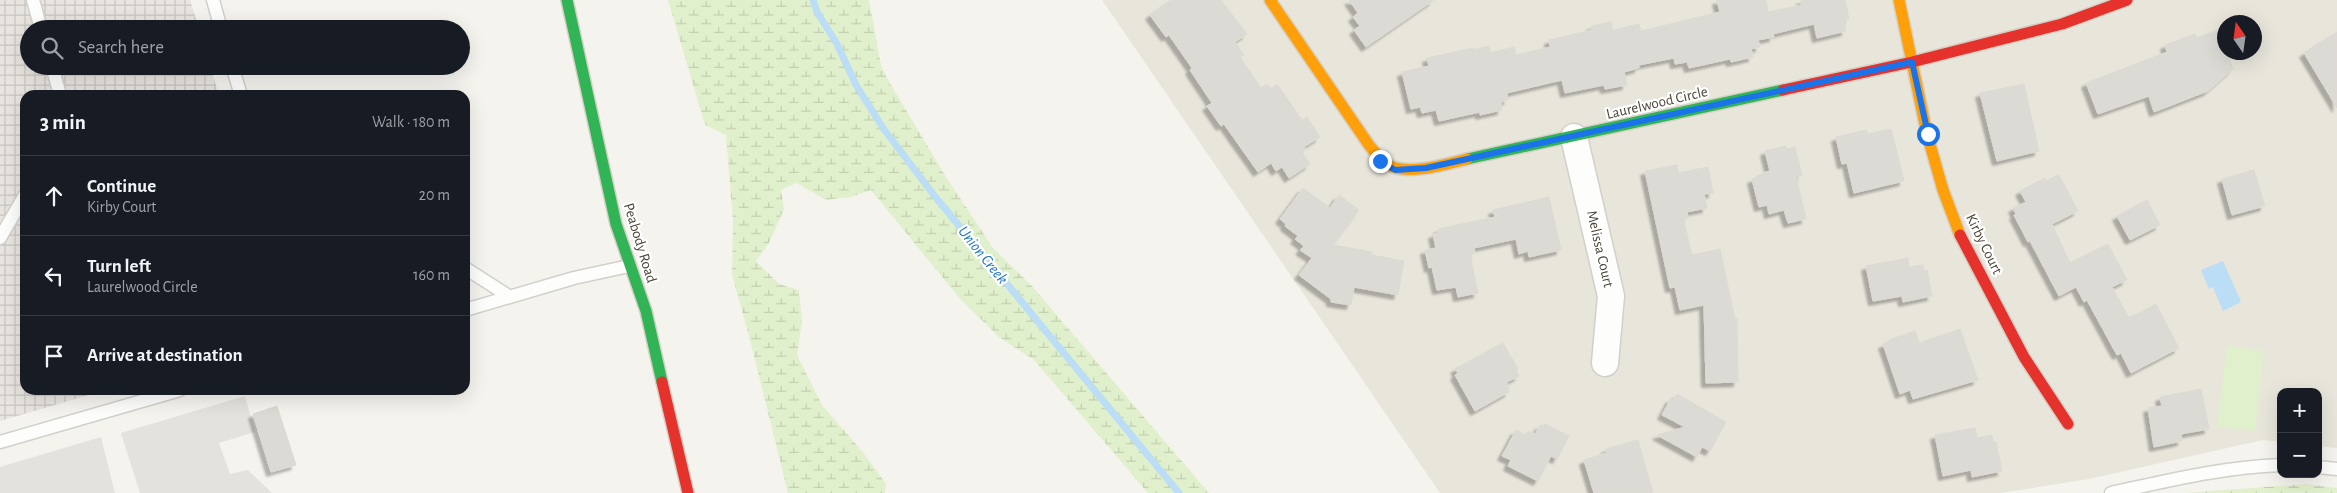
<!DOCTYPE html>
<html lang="en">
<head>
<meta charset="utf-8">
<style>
	body { margin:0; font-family:"Alegreya Sans",sans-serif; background:#242831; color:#f1f3f6 }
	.controls { position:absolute; right:15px; bottom:15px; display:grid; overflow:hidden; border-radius:10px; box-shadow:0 5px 20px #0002 }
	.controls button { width:45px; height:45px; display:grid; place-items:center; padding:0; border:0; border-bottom:1px solid #363941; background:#171b24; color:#f1f3f6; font:25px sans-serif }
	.compass { position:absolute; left:2217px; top:15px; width:45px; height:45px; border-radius:50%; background:#171b24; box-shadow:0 5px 20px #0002; rotate:347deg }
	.stop { position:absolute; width:15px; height:15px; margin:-11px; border:4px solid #1a73e8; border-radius:50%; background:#fff }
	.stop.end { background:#1a73e8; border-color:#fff; box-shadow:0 1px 5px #0008 }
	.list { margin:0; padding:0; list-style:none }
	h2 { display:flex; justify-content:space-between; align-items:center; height:65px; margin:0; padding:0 20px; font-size:21px }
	h2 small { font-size:16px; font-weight:400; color:#9ea1a6 }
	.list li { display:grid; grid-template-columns:32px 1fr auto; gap:15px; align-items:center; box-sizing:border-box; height:80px; padding:0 20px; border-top:1px solid #363941 }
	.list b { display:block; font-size:19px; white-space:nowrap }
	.list p { margin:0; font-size:16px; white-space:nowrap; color:#9ea1a6 }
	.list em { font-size:16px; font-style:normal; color:#9ea1a6 }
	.icon { flex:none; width:28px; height:28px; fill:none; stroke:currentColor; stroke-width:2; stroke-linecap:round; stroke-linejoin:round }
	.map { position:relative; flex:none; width:2337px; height:493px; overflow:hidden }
	.search { position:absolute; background:#171b24; box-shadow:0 5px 20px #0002; left:20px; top:20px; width:450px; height:55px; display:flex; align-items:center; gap:12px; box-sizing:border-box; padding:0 18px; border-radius:28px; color:#9ea1a6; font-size:19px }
	.panel { position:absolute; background:#171b24; box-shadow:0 5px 20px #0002; left:20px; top:90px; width:450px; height:305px; border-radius:15px }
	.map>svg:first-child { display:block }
	.residential { fill:#e8e5db; fill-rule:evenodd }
	.industrial { fill:url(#industrial-grid) }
	.grass { fill:#e1f0cc }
	.wetland { fill:url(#wetland-marsh) }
	.parking { fill:#e3e2dc }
	.water { fill:#bbddf5 }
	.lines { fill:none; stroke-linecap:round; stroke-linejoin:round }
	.stream { stroke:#bbddf5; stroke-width:7 }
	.building { fill:#dcdad4; stroke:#dcdad3; filter:url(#shadow) }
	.lane-casing { stroke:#d2d0cb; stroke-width:15 }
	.street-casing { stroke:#d2d0cb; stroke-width:29 }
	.fast-casing { stroke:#d4d0c4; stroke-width:14 }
	.slow-casing { stroke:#d4d0c4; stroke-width:14 }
	.jam-casing { stroke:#d4d0c4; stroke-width:14 }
	.lane { stroke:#fdfdfc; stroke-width:12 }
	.street { stroke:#fdfdfc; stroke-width:26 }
	.fast { stroke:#30b455; stroke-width:11 }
	.slow { stroke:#ff9f0a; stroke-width:11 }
	.jam { stroke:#e5322d; stroke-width:11 }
	.route { stroke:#1a73e8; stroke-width:6 }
	.labels { text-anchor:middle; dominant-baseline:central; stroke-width:4.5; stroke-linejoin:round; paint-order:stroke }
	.street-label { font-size:15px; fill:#4c4537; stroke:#fff }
	.water-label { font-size:16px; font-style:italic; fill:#2378bc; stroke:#fff }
</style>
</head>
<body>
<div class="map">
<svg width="2337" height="493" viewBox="0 0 2337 493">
	<defs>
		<pattern id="industrial-grid" width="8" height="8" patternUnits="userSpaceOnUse" patternTransform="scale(1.25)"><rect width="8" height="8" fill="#e8e4df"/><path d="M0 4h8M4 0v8" fill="none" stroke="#c9c5c0"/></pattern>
		<pattern id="wetland-marsh" width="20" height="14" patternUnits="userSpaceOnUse" patternTransform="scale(1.25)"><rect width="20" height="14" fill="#e1f0cc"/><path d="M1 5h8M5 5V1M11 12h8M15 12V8" fill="none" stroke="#c3cfb0"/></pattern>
		<filter id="shadow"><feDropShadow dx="-4.5" dy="4.5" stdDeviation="1" flood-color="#0004"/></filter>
	</defs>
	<rect width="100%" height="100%" fill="#f4f3ee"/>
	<path class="residential" d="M1102,0H2337V448L2318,446V392H2281V442L2263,440L2089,479L2001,493H1440ZM2224,22H2254V52H2224Z"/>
	<path class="industrial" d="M0,0H190L199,29H29V66H210L219,95H25V390H106L0,421Z"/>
	<path class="grass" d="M2227,346L2264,351L2255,431L2217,427Z"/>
	<path class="wetland" d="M668,0H869L881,65L888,80L946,177L993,248L1031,285L1209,493H1148L1034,360L999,337L961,300L871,190L851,197L826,200L796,183L781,190L784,209L769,243L756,261L779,284L799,290L802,322L797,355L822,405L862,451L886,484L885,493H788L750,340L732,275L733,221L726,135L705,125Z
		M2306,484L2337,488V493H2185Z"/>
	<path class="parking" d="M245,396L255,432L219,443L230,474L248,470L272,493H140L121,433Z
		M101,437L115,493H0V467Z"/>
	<path class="water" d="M2223,261L2241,302L2223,311L2213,287L2209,289L2201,270Z"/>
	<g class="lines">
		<path class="stream" d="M813,0L817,12L837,44L856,85L883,128L933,194L1179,493"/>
	</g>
	<path class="building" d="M1171,0H1221L1247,34L1235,42L1244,55L1240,57L1261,88L1267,84L1271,89L1277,84L1302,120L1307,117L1320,137L1304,147L1306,149L1302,152L1310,164L1289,178L1282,167L1276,171L1271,163L1258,172L1224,124L1221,126L1207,106L1212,103L1190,70L1192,68L1169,35L1166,37L1150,15Z
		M1349,0H1434L1366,47L1354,30L1360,26L1353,17L1358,13Z
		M1717,0H1766L1768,12L1802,5L1801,0H1845L1849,19L1844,21L1846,31L1817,38L1814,24L1773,34L1774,37L1758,40L1760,47L1751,49L1753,57L1731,62L1730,59L1689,68L1687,62L1675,64L1674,58L1639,65V68L1624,72L1627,85L1605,89L1604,85L1565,93L1562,80L1507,93L1508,100L1501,102L1502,110L1480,115V112L1439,121L1436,110L1422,113L1420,107L1411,109L1402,72L1429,66L1427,58L1473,48V50L1489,46L1490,53L1514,47L1516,55L1550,47L1549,40L1592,30L1591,26L1611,22L1613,30L1639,24L1641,31L1720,12Z
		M2218,30L2224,46V52H2227L2233,69L2208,91L2154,112L2149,96L2098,114L2086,83L2167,52L2165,45L2195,34L2196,38Z
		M2337,32V108L2304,53Z
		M2024,84L2039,151L1997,161L1980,93Z
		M1891,129L1904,181L1854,193L1847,163L1842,164L1836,137L1866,130L1868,134Z
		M1786,146V149L1795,147L1802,175L1796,176L1806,219L1788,223L1784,210L1769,214L1767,205L1759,207L1752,179L1763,176L1762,173L1770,171L1765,151Z
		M1677,165L1678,173L1708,167L1713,193L1704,194L1707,208L1687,212L1688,217L1683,218L1692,255L1720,249L1735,319H1737L1738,382L1706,383L1704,305L1680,310L1675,287L1670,288L1645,171Z
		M2254,170L2265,206L2232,215L2222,179Z
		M2059,175L2078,211L2052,224L2070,263L2108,244L2127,280L2112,287L2129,318L2156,304L2179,348L2131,373L2121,353L2117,355L2087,300L2084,302L2076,287L2059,296L2030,241L2028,242L2014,215L2016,214L2013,208L2026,202L2020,191L2045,178L2046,181Z
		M1303,188L1330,208L1339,195L1359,210L1333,245L1372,252V255L1404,261L1398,295L1354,287L1351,305L1331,302V299L1299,275L1312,258L1300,250L1304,246L1295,239L1298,236L1285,226L1286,224L1280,219Z
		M1549,197L1561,250L1529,257L1528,251L1519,254L1516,239L1474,248L1475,253L1470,254L1478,293L1458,297L1456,287L1437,290L1432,267L1429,268L1425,250L1436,248L1433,234L1439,233L1438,229L1495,217L1493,210Z
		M2147,200L2160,225L2130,240L2117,216Z
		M1908,258L1909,267L1923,265L1924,271L1927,270L1932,296L1903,302L1902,296L1873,301L1866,266Z
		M1960,329L1978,380L1913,399L1910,390L1900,394L1883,344L1890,342L1889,340L1915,331L1919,343Z
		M1503,343L1518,369L1516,370L1519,376L1507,382L1509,392L1475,411L1455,375L1458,373L1455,369Z
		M2201,389L2209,429L2181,434L2182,441L2154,447L2148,408L2162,406L2160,397Z
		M1677,394L1726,422L1710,451L1702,447L1697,457L1657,435L1685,427L1662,415L1671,398L1673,400Z
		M277,406L296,465L271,472L253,414Z
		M1545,424L1569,436L1557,459L1551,456L1538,481L1508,466L1511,460L1502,456L1516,430L1526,435L1528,431L1535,434L1540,425L1544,426Z
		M1975,428L1977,438L1992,435L1993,442H1996L2002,471L1972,477L1971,470L1943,476L1935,435Z
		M1638,440L1653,493H1594L1584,460L1607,453L1606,449Z"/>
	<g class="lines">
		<g class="lane-casing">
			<path id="lane" d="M33,0L41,29
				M213,0L221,29
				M52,66L60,95
				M232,66L241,95
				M0,238L25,195
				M465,268L510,297
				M465,310L574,278L629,266
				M0,442L180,390
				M2318,467L2337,469
				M2111,493C2167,481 2223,467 2281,465"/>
		</g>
		<g class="street-casing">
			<path id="street" d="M1574,137L1611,296L1605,363"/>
		</g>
		<g class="fast-casing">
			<path id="fast" d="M567,0L616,224L646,311L662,382
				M1467,159L1783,90"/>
		</g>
		<g class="slow-casing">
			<path id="slow" d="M1270,0L1369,145C1375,152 1380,160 1388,165C1408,176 1447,164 1467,159
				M1899,0L1927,134L1943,190L1960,235"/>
		</g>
		<g class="jam-casing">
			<path id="jam" d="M1783,90L1912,62L2062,24L2127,0
				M1960,235L2024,357L2068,424
				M662,382L688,493"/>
		</g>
		<use href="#lane" class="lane"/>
		<use href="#street" class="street"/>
		<use href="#fast" class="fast"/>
		<use href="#slow" class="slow"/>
		<use href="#jam" class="jam"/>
	</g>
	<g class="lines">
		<path class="route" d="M1380,161L1395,170L1426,168L1912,62L1928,134"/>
	</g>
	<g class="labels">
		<g class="street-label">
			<text transform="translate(1657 103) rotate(-13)">Laurelwood Circle</text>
			<text transform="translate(640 243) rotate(73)">Peabody Road</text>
			<text transform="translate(1984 244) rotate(64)">Kirby Court</text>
			<text transform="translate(1600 249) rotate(77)">Melissa Court</text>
		</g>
		<g class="water-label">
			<text transform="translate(983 255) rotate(51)">Union Creek</text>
		</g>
	</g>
</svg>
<div class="controls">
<button>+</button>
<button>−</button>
</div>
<svg class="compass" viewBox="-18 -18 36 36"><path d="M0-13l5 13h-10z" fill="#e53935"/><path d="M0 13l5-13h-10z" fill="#9ea1a6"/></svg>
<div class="stop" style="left:1928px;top:134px"></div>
<div class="stop end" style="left:1380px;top:161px"></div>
<div class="search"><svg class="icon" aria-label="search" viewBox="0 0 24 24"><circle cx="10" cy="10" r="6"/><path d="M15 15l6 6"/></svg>Search here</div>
<section class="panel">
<h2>3 min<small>Walk · 180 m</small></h2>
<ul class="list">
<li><svg class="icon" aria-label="ahead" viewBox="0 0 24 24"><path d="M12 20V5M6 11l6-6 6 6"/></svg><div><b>Continue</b><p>Kirby Court</p></div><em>20 m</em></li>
<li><svg class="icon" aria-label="left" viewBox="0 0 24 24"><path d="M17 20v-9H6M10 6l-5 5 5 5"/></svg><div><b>Turn left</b><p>Laurelwood Circle</p></div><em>160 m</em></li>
<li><svg class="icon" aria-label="arrive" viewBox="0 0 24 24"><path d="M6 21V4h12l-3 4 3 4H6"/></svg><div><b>Arrive at destination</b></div></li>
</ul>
</section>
</div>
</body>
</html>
